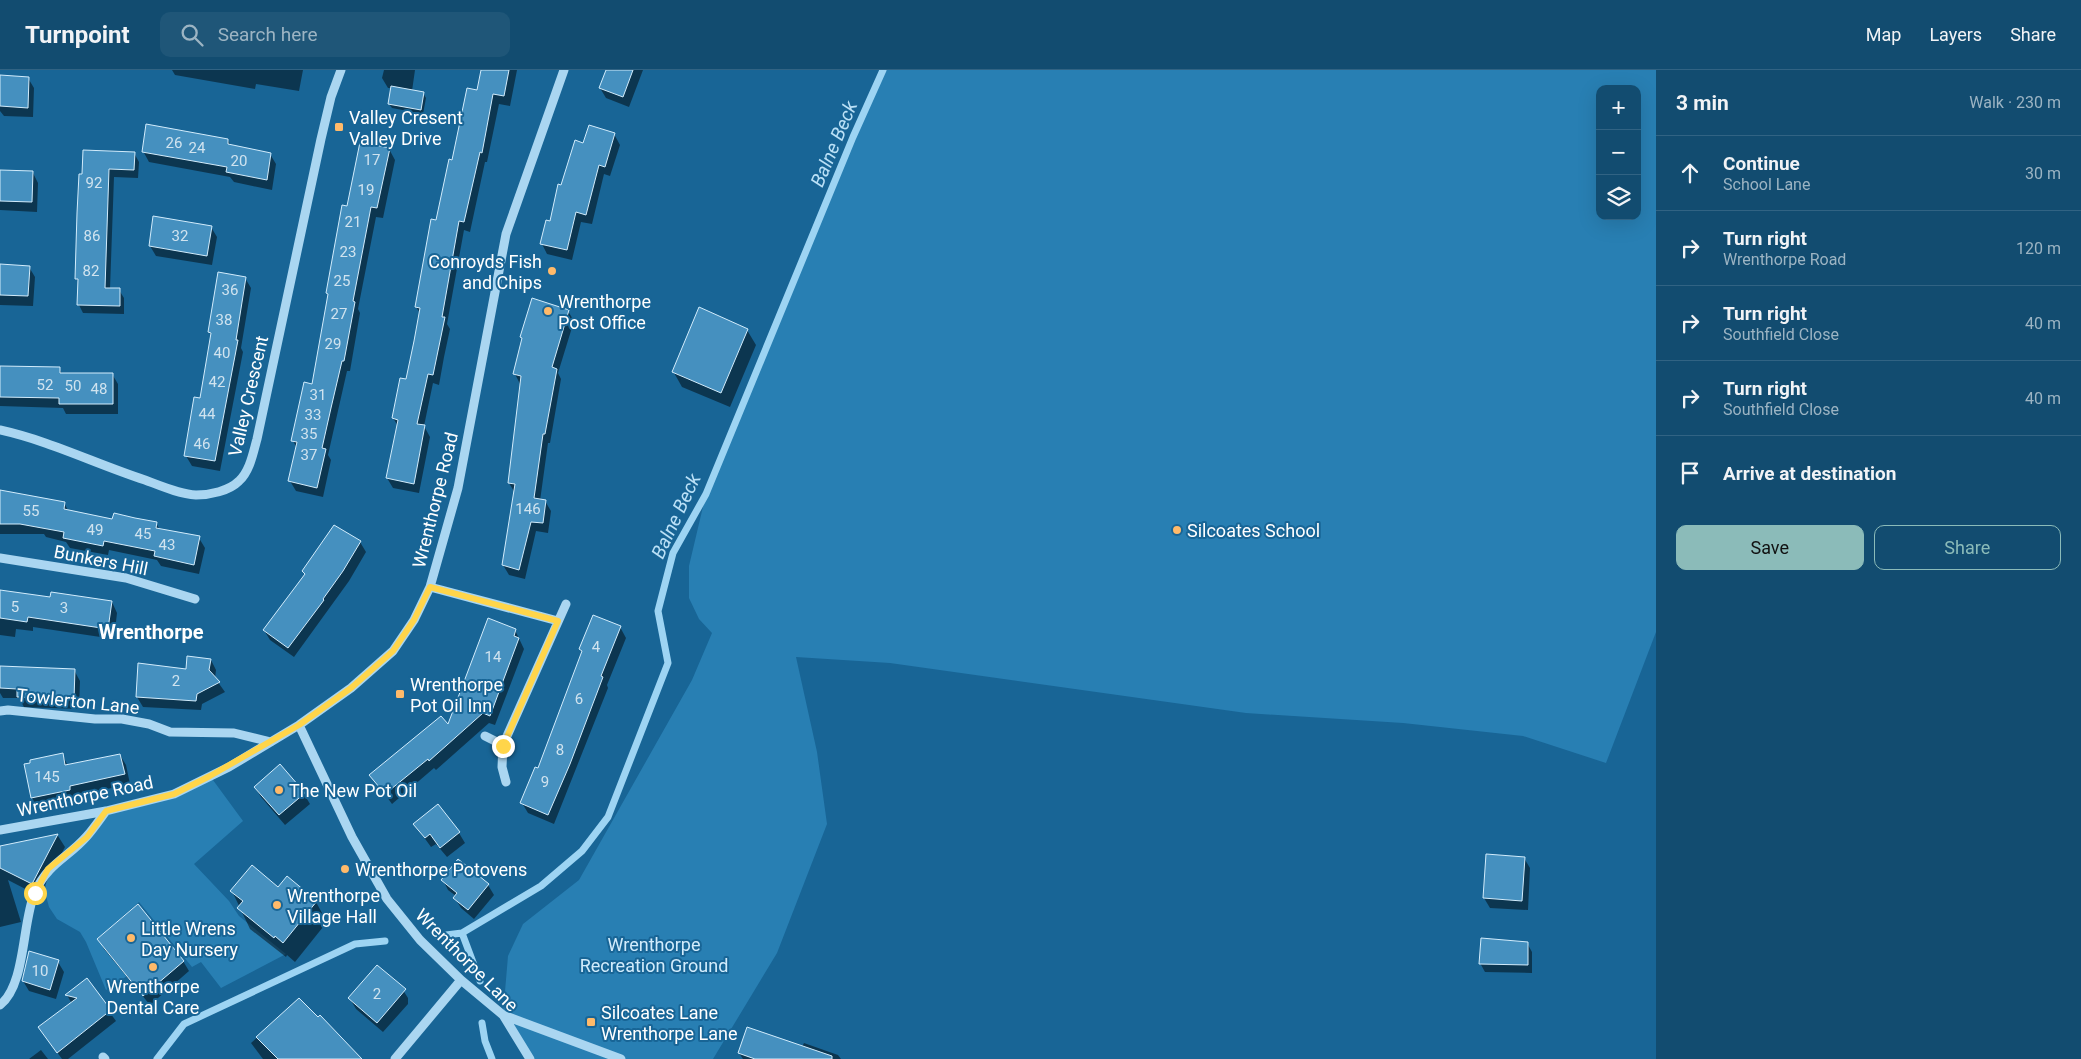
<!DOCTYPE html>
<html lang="en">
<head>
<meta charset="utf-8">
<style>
	body { margin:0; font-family:Roboto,sans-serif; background:#1f5678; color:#f1f3f6 }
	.controls { position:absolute; right:15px; top:15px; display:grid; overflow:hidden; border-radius:10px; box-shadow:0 5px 20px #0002 }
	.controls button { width:45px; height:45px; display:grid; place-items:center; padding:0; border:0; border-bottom:1px solid #316383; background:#124c70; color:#f1f3f6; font:25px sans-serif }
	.stop { position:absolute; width:15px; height:15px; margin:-11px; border:4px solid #ffd54a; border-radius:50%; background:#fff }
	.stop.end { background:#ffd54a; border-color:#fff; box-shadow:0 1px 5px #0008 }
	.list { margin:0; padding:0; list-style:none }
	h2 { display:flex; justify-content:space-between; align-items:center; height:65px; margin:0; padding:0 20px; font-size:21px }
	h2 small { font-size:16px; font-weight:400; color:#9cb4c3 }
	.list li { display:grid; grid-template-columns:32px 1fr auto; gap:15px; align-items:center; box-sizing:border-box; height:75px; padding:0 20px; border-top:1px solid #316383 }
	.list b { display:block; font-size:19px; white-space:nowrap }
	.list p { margin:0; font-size:16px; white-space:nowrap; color:#9cb4c3 }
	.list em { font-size:16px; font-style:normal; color:#9cb4c3 }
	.actions { display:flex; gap:10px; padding:15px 20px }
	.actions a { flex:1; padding:11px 0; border:1px solid #8bbbb9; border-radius:10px; text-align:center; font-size:18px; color:#8bbbb9 }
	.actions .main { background:#8bbbb9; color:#111 }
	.icon { flex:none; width:28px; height:28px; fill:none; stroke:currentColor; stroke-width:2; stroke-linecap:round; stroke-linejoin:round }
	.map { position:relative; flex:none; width:1656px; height:989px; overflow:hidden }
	header { display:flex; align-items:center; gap:30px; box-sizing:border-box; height:70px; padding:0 25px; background:#124c70; border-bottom:1px solid #316383 }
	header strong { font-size:24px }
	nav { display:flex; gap:28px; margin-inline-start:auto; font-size:18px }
	.search { width:350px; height:45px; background:#1f5678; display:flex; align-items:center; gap:12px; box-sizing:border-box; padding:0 18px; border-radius:10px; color:#9cb4c3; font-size:19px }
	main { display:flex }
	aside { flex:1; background:#124c70 }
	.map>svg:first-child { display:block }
	.green { fill:#287fb3; fill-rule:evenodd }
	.shadow { fill:#0007 }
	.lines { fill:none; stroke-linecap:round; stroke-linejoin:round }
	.stream { stroke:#9dd4f3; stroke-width:7 }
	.building { fill:#4590bf; stroke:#d2ecfc }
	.minor { stroke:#aad6f1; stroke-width:9 }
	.route { stroke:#ffd54a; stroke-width:6 }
	.poi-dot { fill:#ffba6a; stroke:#186596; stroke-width:2 }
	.labels { text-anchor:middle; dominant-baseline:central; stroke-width:4; stroke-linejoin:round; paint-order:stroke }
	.number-label { font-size:15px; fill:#d0e3ef }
	.poi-label { font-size:18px; fill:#fff; stroke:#186596; text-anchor:start }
	.street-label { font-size:18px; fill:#fff; stroke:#186596 }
	.park-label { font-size:18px; fill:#d2ecfc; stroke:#186596 }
	.water-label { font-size:19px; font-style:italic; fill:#bbe1f7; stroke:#186596 }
	.quarter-label { font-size:20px; font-weight:bold; fill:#fff; stroke:#186596 }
</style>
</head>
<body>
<header>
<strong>Turnpoint</strong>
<div class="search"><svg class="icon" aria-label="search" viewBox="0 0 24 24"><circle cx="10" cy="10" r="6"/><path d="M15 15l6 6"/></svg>Search here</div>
<nav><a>Map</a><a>Layers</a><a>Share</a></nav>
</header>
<main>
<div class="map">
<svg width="1656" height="989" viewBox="0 0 1656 989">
	<rect width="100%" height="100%" fill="#186596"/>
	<path class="green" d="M883,0H1656V562L1606,693L1523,666L1403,653L1246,643L890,593L796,587L817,682L827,754L777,883L713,989H530L503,945L508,886L523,854L579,810L692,610L712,563L699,549L689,528V496L706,424L853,67ZM1600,19H1637V146H1600Z
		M210,706L243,751L194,794L229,831L239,846L286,884L221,918L201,892L192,897L139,832L97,869L127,906L106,920L86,872L80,862L57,849L49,837L45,822L48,799L106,741L174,724Z"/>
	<path class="shadow" d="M172,0H303L299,21L256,14L255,19L175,5Z
		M384,0H415L412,21L423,23L426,28L423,44L392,38L389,34L392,18H388L382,8Z
		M482,0H517L510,36L499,34L487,92H485L470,162L464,160L447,254L450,259L444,287L439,315L433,313L424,356L430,367L419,423L393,418L387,408L398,356L393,348L407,311L420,243L416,237L437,151L453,91L478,22Z
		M608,0H643L629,37L606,28L600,18Z
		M0,6L28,8L34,18L33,47L4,46L0,41Z
		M614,64L620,75L610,106L604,104L592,154L581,152L572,190L547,184L542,174L551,153L562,116Z
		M228,70L231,76L270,84L276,94L272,120L234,112L230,107L149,92L143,81Z
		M389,79L395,90L383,148L376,147L358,239L360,243L350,301H347L328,385L331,390L323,427L296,421L290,411L297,378L293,371L313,315L329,227L327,223L348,137Z
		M134,83L139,92L138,108L114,107L110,219L119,220L124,228V244L83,243L79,235V213L77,209L80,106Z
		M0,101L33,103L38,113L37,142L0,140Z
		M211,157L217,167L212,195L156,186L150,176Z
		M0,196L29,197L35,207L33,236L0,235Z
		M245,208L251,218L241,278L243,282L220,401L192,396L186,386L201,329L212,267L209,262Z
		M568,241L574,251L558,303L561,309L550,373H548L540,431H545L551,441L548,463L536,461L525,509L509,505L503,495L515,423L509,413L520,314L515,304L523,270L521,267Z
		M747,260L756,275L730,337L682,317L673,301Z
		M0,296L59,298L62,304H112L118,314V344H66L63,338L0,336Z
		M0,422L64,433L69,442L113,451L156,453L160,460L199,468L205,478L199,504L161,496L157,490L109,480L108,485L70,478L66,472L46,467L44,464H0Z
		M360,472L366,482L349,511L294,587L270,570L264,560L306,506L303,501Z
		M0,521L51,529L112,532L117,543L114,569L33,557V561L16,559L15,567L0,565Z
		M620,557L626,568L607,615L608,618L554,754L528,743L522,733L538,700L582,583L580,579Z
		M515,560L524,579L495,655L489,653L436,700L434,698L392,734L371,705L448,657Z
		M211,590L216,600L215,608L225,622L202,634L201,640L143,637L137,627Z
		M0,598L74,600L80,611L79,639L24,637L19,628H3L0,623Z
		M62,684L68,696L120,685L126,695L130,714L75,726V730L38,738L32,728Z
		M255,717L304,724L310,734L285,755L261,727Z
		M415,755L459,763L465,773L447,787L436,774L431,777Z
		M58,766L65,777L39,826L8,810L21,852L0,857V777Z
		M1524,788L1530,798L1528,840L1490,838L1484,828Z
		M443,810L488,815L494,825L474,849L461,838L455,828L456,826L448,820Z
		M232,821L316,832L327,852L295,892L287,885L286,887L250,859Z
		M99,869L183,891L189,901L150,935L104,879Z
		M1527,873L1532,882V903L1485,902L1480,893Z
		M58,892L64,902L56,929L29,921L23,911Z
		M86,910L116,951L68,989H62L46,967L72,934L67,925Z
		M401,917L408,928V934L383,962L356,939L350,929Z
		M299,929L360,989H263L251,973Z
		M804,973L838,985L841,989H743L739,983L802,977Z
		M41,980L48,989H29Z"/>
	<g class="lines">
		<path class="stream" d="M462,863L480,911
			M438,866L462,863L541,816L582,781L608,747L668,593L658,541L673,483L706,424L853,67L883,0
			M482,953L485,971L492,989
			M157,989L184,954L355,874L385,871"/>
	</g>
	<path class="building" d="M481,0H509L504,26L493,24L482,83L480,82L464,152L459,151L442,247H445L433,305L428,304L417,354L425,355L414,414L386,408L398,350L392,348L400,308L406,309L414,271L420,238L415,237L431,149L436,150L449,89L452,90L467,18L477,20Z
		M606,0H633L623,27L599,18Z
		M0,5L29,7L28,38L0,36Z
		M391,16L424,22L421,40L388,34Z
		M146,54L228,69V74L271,83L267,110L226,102L227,97L142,82Z
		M589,55L615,63L605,97L599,95L586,145L576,142L567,180L540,174L546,150L550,151L558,114L561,115L575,70L583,73Z
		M360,72L390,78L377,138L371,137L353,231L355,232L344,291H342L331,338L322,378L326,379L317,418L288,411L297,372L291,371L304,312L312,314L328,224L326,223L342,135L347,136Z
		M83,80L135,82L134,100L109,99L105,218H120V236L77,235L78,209H75L77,143L79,104H82Z
		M0,100L33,101L32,132L0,131Z
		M153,146L212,156L207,186L149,176Z
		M0,194L30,196L28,226L0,225Z
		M218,202L246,207L236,270H238L215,391L184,386L194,327L200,328L211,263L208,262Z
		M532,228L569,240L552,297L557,299L545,364H543L534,428L546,430L543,453L531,452L519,500L502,495L515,414L508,413L521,306L513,304L522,268L520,267Z
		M699,237L748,259L721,323L672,302Z
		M0,296L60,297V303H113V334H59V328L0,327Z
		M0,420L65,432L64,439L112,449L114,443L135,448L157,452L156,458L200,466L194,495L154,486L155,481L104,471L103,476L63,468L64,462L20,454H0Z
		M334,455L361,471L343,501L323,529L324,530L288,578L263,560L305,504L302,501Z
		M0,520L50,527L51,522L112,531L108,559L28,547L27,552L0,548Z
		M593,545L621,556L601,606L603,607L570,694L548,745L520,733L535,697L538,698L582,581L579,579Z
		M488,548L516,559L514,566L519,568L490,646L483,643L429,691L428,689L385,724L369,705L441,646L448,654Z
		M187,586L211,589L209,600L220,612L197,624L196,631L136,627L138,593L186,599Z
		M0,596L75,599L74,629L17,627V619L0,618Z
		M63,683L65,695L120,684L125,704L70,716V720L31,728L24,694L30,693V690Z
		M280,694L305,723L279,745L254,717Z
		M438,734L460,762L440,778L430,764L425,768L413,754Z
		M58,764L32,814L0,798V776Z
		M1486,784L1525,787L1522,831L1483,828Z
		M458,789L489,814L468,840L453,828L457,823L441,810Z
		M252,795L278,817L287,806L317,831L283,873L275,866L274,868L237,838L243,831L230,821Z
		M138,834L184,891L143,926L97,869Z
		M1481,868L1528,872V895L1479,894Z
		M29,881L59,890L50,920L22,911Z
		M377,895L406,919L377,953L348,928Z
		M87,908L111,940L57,983L38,957L77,928L65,925Z
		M299,928L318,947L320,945L362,989H278L256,967Z
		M747,957L832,986V989H755L738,983Z"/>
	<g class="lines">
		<path class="minor" d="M0,360C50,371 96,394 145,410C161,416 179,424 196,425C210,425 229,421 239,411C250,401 253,383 257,369L321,69L331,27L341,0
			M0,488L126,508L195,529
			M430,517L558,551
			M0,641L8,640L95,649H122L149,654L170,662L234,663L271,672
			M299,655L352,767L387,829L420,870L461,910L503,945L530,989
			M485,666L503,675
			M506,712L502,697L503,675L566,534
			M0,760L106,741L174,724L229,697L299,655L351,618L393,581L414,550L430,517L458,418L506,164L564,0
			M0,935C26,915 22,851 35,822C49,792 68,788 87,766C94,758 100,749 106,741
			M503,945L621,989
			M103,987L105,989
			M395,989L461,910"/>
	</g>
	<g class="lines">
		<path class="route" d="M35,823L48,799L87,767L106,741L174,724L210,706L299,655L351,618L393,581L414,550L430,517L558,551L503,676"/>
	</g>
	<g class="poi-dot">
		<rect x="334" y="52" width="10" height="10" rx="2.5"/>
		<circle cx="552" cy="201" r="5"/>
		<circle cx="548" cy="241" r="5"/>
		<circle cx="1177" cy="460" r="5"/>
		<rect x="395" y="619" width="10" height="10" rx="2.5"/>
		<circle cx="279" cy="720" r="5"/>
		<circle cx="345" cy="799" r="5"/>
		<circle cx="277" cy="835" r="5"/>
		<circle cx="131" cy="868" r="5"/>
		<circle cx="153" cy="897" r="5"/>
		<rect x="586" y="947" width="10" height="10" rx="2.5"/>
	</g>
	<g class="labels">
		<g class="number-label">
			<text x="174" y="73">26</text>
			<text x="197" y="78">24</text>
			<text x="372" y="90">17</text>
			<text x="239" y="91">20</text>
			<text x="94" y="113">92</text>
			<text x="366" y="120">19</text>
			<text x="353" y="152">21</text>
			<text x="92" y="166">86</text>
			<text x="180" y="166">32</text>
			<text x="348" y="182">23</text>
			<text x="91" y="201">82</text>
			<text x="342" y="211">25</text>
			<text x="230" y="220">36</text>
			<text x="339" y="244">27</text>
			<text x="224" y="250">38</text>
			<text x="333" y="274">29</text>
			<text x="222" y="283">40</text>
			<text x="217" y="312">42</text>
			<text x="45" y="315">52</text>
			<text x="73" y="316">50</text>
			<text x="99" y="319">48</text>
			<text x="318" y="325">31</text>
			<text x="207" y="344">44</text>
			<text x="313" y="345">33</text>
			<text x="309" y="364">35</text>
			<text x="202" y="374">46</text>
			<text x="309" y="385">37</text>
			<text x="528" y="439">146</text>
			<text x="31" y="441">55</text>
			<text x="95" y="460">49</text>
			<text x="143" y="464">45</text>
			<text x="167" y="475">43</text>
			<text x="15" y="537">5</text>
			<text x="64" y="538">3</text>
			<text x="596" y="577">4</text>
			<text x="493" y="587">14</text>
			<text x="176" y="611">2</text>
			<text x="579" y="629">6</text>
			<text x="560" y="680">8</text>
			<text x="47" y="707">145</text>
			<text x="545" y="712">9</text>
			<text x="40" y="901">10</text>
			<text x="377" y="924">2</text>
		</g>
		<g class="poi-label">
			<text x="349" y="47">Valley Cresent<tspan x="349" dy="21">Valley Drive</tspan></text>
			<text x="542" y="191" text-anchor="end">Conroyds Fish<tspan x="542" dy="21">and Chips</tspan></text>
			<text x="558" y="231">Wrenthorpe<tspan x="558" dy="21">Post Office</tspan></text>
			<text x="1187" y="460">Silcoates School</text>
			<text x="410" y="614">Wrenthorpe<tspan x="410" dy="21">Pot Oil Inn</tspan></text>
			<text x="289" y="720">The New Pot Oil</text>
			<text x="355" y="799">Wrenthorpe Potovens</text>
			<text x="287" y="825">Wrenthorpe<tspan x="287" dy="21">Village Hall</tspan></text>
			<text x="141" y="858">Little Wrens<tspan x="141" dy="21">Day Nursery</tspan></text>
			<text x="153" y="916" text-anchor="middle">Wrenthorpe<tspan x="153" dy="21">Dental Care</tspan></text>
			<text x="601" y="942">Silcoates Lane<tspan x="601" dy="21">Wrenthorpe Lane</tspan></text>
		</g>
		<g class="street-label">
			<text transform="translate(248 326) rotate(-77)">Valley Crescent</text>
			<text transform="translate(435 430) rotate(-76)">Wrenthorpe Road</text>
			<text transform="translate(101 490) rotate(11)">Bunkers Hill</text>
			<text transform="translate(78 631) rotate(6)">Towlerton Lane</text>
			<text transform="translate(85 726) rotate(-12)">Wrenthorpe Road</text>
			<text transform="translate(467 890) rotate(45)">Wrenthorpe Lane</text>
		</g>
		<g class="park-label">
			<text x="654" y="874">Wrenthorpe<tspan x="654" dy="21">Recreation Ground</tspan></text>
		</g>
		<g class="water-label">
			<text transform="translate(834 74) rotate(-67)">Balne Beck</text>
			<text transform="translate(676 446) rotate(-65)">Balne Beck</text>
		</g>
		<g class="quarter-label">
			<text x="151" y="562">Wrenthorpe</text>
		</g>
	</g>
</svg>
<div class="controls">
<button>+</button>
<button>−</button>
<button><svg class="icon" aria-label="layers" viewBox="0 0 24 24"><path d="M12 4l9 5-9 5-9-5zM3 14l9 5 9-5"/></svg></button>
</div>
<div class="stop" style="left:35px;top:823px"></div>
<div class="stop end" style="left:503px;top:676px"></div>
</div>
<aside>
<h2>3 min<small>Walk · 230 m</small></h2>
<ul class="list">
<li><svg class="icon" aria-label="ahead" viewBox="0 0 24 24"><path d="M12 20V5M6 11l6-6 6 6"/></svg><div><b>Continue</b><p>School Lane</p></div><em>30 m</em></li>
<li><svg class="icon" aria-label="right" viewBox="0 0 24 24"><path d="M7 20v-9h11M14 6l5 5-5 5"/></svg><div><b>Turn right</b><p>Wrenthorpe Road</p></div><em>120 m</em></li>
<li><svg class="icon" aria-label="right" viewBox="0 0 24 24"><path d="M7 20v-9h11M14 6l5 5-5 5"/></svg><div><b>Turn right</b><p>Southfield Close</p></div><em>40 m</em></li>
<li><svg class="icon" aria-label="right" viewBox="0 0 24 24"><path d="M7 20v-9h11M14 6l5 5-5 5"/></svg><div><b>Turn right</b><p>Southfield Close</p></div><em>40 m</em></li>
<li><svg class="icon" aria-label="arrive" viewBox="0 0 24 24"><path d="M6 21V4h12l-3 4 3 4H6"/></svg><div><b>Arrive at destination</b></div></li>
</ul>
<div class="actions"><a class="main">Save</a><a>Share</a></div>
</aside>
</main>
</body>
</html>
